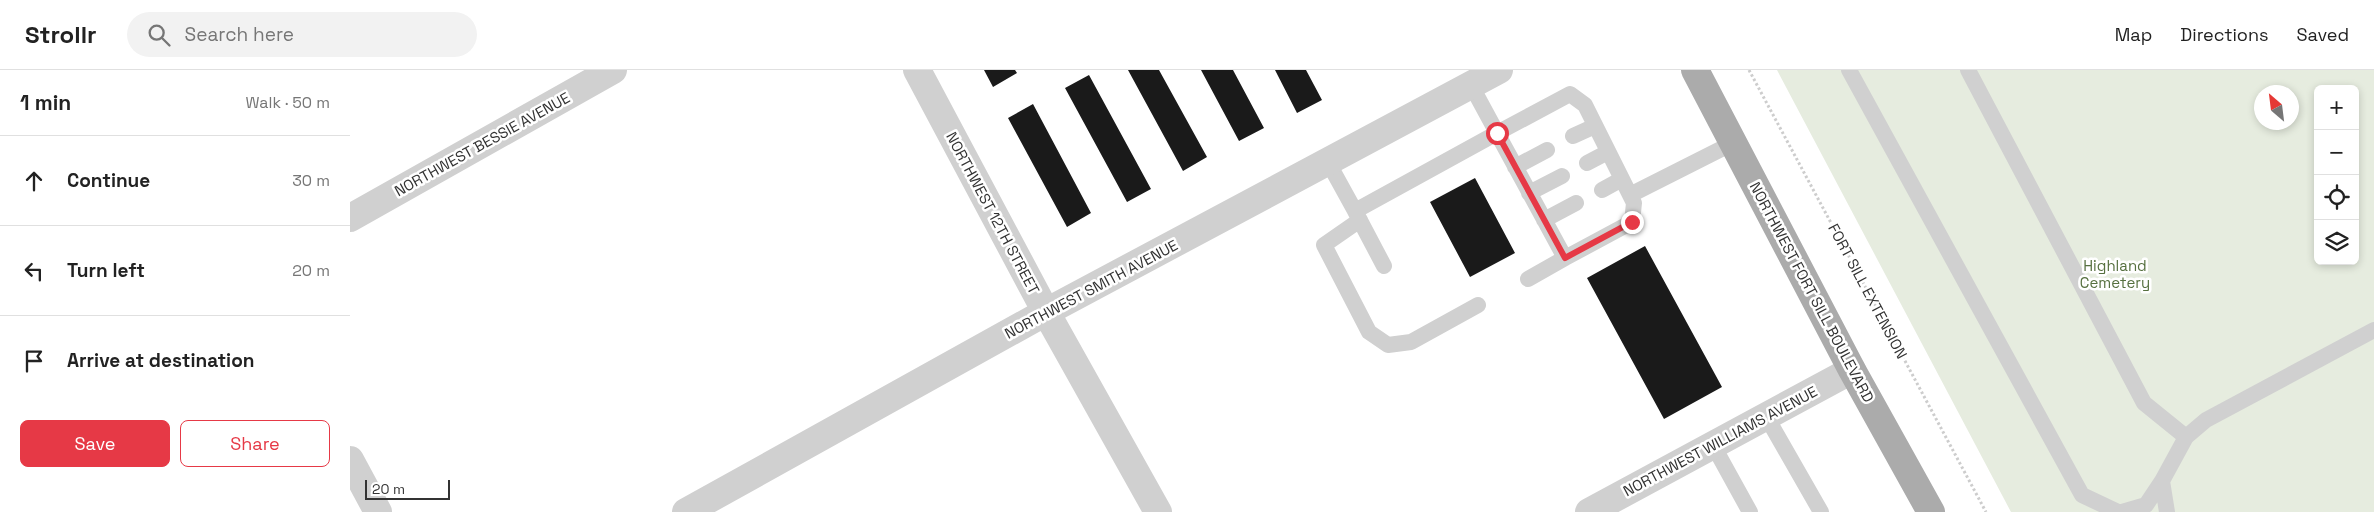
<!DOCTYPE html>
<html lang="en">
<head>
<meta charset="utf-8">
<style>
	body { margin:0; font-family:"Space Grotesk",sans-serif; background:#f2f2f2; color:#222 }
	.controls { position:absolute; right:15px; top:15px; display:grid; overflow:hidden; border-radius:8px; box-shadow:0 2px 8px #0003 }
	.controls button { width:45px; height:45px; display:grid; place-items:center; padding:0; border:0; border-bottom:1px solid #e0e0e0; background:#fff; color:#222; font:25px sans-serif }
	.compass { position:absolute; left:1904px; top:15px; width:45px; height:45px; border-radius:50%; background:#fff; box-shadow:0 2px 8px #0003; rotate:332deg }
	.scale { position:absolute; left:15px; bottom:12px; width:85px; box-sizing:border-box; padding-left:5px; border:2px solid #333; border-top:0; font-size:14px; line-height:18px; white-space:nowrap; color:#333; -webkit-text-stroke:4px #fff; paint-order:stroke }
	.stop { position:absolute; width:15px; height:15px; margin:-11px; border:4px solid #e63946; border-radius:50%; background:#fff }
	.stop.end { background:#e63946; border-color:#fff; box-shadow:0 1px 5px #0008 }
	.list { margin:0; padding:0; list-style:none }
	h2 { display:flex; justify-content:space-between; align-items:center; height:65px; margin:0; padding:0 20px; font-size:21px }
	h2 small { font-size:16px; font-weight:400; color:#767676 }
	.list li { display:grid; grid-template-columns:32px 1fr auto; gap:15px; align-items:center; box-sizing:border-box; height:90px; padding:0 20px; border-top:1px solid #e0e0e0 }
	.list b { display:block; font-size:19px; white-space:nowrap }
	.list em { font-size:16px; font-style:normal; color:#767676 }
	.actions { display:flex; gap:10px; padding:15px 20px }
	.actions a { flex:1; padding:11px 0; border:1px solid #e63946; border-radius:8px; text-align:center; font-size:18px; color:#e63946 }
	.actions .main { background:#e63946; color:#fff }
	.icon { flex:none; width:28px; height:28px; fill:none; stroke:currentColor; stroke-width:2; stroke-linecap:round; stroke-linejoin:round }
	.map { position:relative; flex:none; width:2024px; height:442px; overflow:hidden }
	header { display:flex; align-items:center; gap:30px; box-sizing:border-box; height:70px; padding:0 25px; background:#fff; border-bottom:1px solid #e0e0e0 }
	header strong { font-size:24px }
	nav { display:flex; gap:28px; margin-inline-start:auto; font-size:18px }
	.search { width:350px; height:45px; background:#f2f2f2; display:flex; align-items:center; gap:12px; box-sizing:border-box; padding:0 18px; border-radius:28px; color:#767676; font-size:19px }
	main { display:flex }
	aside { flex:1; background:#fff }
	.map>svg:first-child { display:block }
	.green { fill:#e6ecdf; fill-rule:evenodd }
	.building { fill:#1a1a1a }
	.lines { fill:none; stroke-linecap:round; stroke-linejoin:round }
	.path { stroke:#cdcdcd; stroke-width:3; stroke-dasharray:2.5 2.5; stroke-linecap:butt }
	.service { stroke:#d0d0d0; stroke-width:16 }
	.minor { stroke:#d0d0d0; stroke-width:28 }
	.primary { stroke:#ababab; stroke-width:28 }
	.route { stroke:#e63946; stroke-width:6 }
	.labels { text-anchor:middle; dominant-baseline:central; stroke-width:5; stroke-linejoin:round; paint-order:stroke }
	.street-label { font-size:15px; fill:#333; stroke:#fff }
	.park-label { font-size:15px; fill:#56703f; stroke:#fff }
</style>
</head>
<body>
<header>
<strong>Strollr</strong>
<div class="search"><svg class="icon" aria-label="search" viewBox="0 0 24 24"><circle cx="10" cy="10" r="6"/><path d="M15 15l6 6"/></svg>Search here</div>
<nav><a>Map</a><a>Directions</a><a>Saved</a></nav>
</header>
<main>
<aside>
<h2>1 min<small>Walk · 50 m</small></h2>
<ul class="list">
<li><svg class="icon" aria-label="ahead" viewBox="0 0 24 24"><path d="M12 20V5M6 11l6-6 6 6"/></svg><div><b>Continue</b></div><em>30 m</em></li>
<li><svg class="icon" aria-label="left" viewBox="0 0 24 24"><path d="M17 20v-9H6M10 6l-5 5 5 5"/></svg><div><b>Turn left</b></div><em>20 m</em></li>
<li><svg class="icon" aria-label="arrive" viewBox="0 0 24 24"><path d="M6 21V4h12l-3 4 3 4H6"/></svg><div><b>Arrive at destination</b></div></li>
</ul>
<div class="actions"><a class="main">Save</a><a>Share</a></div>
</aside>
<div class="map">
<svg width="2024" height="442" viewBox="0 0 2024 442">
	<rect width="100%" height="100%" fill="#fff"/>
	<path class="green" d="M1427,0H2024V442H1661ZM1968,19H2005V191H1968ZM1912,22H1942V52H1912Z"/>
	<path class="building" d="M634,0H665L667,3L643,17Z
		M778,0H809L857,87L833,101Z
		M851,0H883L914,58L889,71Z
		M925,0H956L972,30L947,43Z
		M739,5L801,119L777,132L715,18Z
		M683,34L741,143L717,157L658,48Z
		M1125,108L1165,183L1120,207L1080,132Z
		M1295,176L1372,317L1314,349L1237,208Z"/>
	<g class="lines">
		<path class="path" d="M1399,0L1636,442"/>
		<path class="service" d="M1499,0L1732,425L1768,442
			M1618,0L1794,333L1836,367
			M1220,24L1235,35L1284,133L1282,152L1215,188L1147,63Z
			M1223,66L1245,56
			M978,92L1005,141L1147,63L1121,15
			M1237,93L1258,82
			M1165,97L1197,80
			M1252,120L1272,109
			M1179,123L1212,106
			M1280,125L1383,73
			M1005,141L1034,196
			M1010,150L974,175L1019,262L1038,275L1061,272L1128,235
			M1194,150L1226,133
			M1178,209L1215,188
			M1416,346L1471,442
			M1363,375L1400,442
			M1772,442L1796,435L1812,411
			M1817,442L1812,411L1836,367L1856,350L2024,260"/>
		<path class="minor" d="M567,0L696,242L808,442
			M0,148L263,0
			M0,390L28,442
			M336,442L696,242L1149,0
			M1239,442L1502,300"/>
		<path class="primary" d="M1345,0L1502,300L1581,442"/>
	</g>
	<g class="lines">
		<path class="route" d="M1147,63L1215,188L1282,152"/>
	</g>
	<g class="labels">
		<g class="street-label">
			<text transform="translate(132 74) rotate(-29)">NORTHWEST BESSIE AVENUE</text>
			<text transform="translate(643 143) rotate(62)">NORTHWEST 12TH STREET</text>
			<text transform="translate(741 219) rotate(-28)">NORTHWEST SMITH AVENUE</text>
			<text transform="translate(1518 221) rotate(62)">FORT SILL EXTENSION</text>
			<text transform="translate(1462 222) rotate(62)">NORTHWEST FORT SILL BOULEVARD</text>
			<text transform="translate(1370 371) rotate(-28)">NORTHWEST WILLIAMS AVENUE</text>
		</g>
		<g class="park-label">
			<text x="1765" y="195">Highland<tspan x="1765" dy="17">Cemetery</tspan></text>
		</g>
	</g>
</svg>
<div class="controls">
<button>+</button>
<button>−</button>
<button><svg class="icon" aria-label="locate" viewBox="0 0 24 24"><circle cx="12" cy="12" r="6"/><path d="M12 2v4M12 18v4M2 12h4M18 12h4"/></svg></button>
<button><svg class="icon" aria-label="layers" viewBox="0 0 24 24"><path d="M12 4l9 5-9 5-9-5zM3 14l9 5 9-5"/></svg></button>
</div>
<svg class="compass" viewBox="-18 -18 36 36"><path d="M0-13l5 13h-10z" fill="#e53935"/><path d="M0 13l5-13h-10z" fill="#767676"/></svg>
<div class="scale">20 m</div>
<div class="stop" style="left:1147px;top:63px"></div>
<div class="stop end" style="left:1282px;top:152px"></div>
</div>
</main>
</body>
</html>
